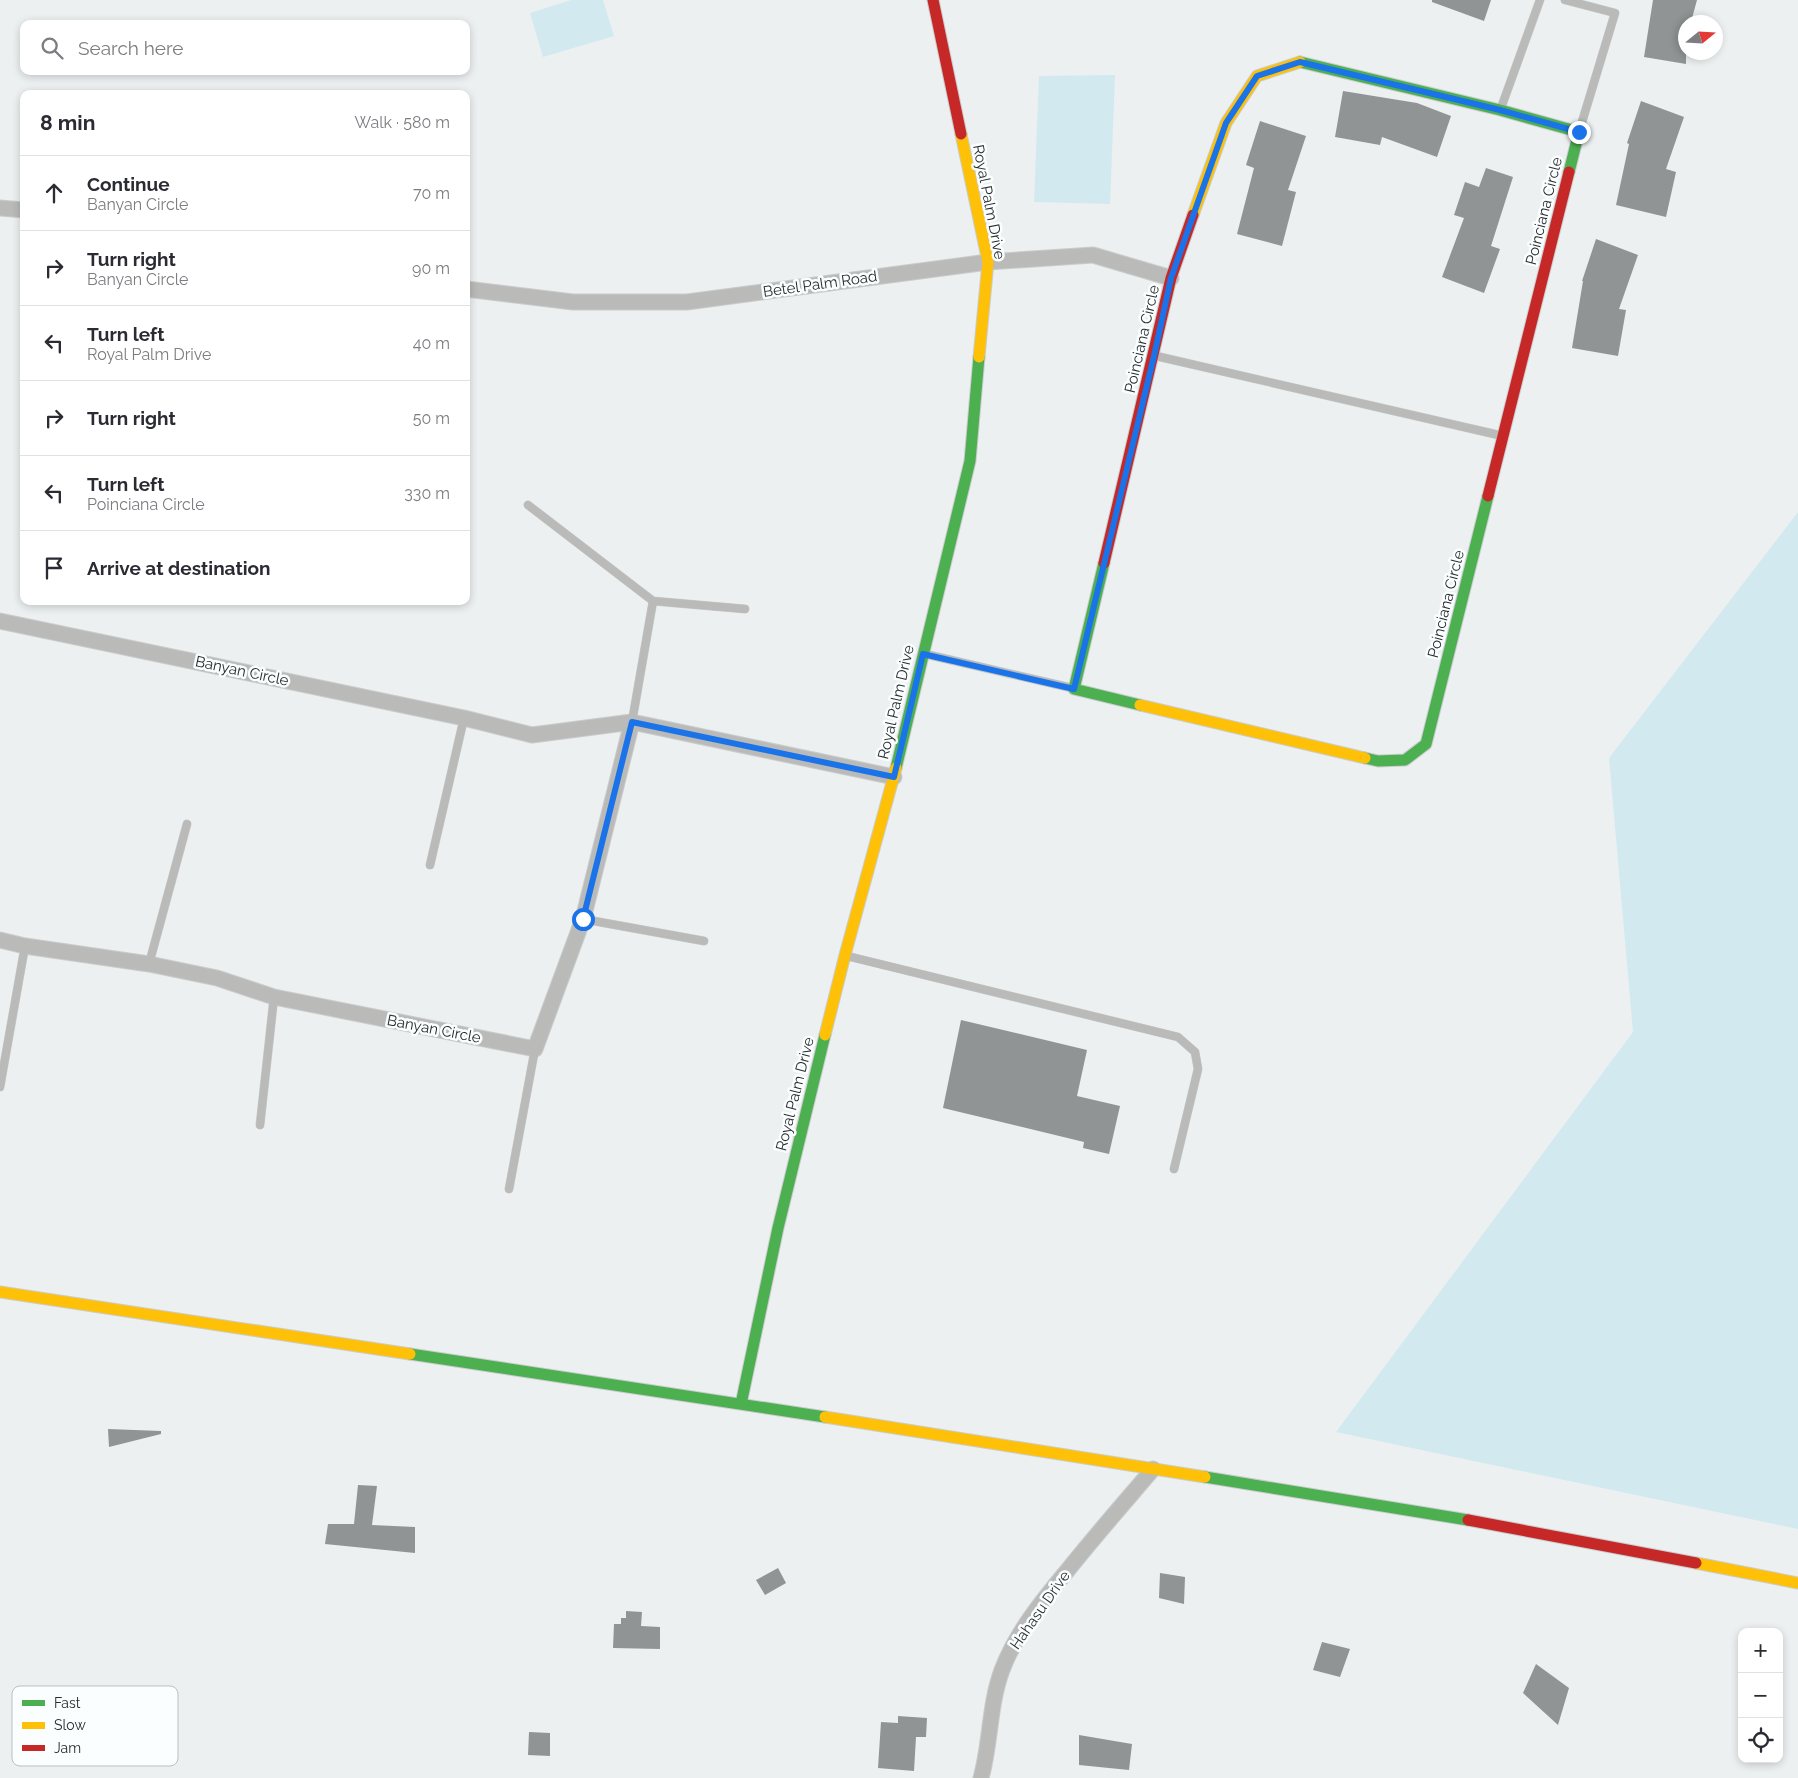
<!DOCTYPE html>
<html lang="en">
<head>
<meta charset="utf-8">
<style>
	body { margin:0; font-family:Raleway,sans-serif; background:#f7f7f7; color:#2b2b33 }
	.controls { position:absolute; right:15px; bottom:15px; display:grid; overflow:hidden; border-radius:10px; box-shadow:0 2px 8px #0003 }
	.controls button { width:45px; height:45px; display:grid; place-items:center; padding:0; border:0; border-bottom:1px solid #e1e1e2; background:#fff; color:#2b2b33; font:25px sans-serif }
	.compass { position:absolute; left:1678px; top:15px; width:45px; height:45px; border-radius:50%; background:#fff; box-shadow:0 2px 8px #0003; rotate:72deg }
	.stop { position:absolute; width:15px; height:15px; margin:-11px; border:4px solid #1a73e8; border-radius:50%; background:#fff }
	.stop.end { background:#1a73e8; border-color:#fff; box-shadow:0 1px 5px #0008 }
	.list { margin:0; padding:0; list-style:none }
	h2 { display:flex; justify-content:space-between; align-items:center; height:65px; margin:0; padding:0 20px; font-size:21px }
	h2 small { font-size:16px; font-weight:400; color:#7c7c81 }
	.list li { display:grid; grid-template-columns:32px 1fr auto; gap:15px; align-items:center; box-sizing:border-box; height:75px; padding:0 20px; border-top:1px solid #e1e1e2 }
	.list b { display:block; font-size:19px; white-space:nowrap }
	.list p { margin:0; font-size:16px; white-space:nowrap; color:#7c7c81 }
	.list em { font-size:16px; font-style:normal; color:#7c7c81 }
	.icon { flex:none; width:28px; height:28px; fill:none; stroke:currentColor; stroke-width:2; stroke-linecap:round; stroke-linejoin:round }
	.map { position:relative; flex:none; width:1798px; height:1778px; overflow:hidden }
	.search { position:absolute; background:#fff; box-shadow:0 2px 8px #0003; left:20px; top:20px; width:450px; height:55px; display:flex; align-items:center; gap:12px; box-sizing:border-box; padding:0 18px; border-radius:10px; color:#7c7c81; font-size:19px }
	.panel { position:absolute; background:#fff; box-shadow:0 2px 8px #0003; left:20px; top:90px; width:450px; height:515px; border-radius:10px }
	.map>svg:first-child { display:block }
	.green { fill:#d2e9f0 }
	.building { fill:#919495 }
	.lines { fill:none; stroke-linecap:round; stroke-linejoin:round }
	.lane-casing { stroke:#cacccd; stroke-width:9 }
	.street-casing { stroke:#cacccd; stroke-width:17 }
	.fast-casing { stroke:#cacccd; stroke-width:13 }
	.slow-casing { stroke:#cacccd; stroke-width:13 }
	.jam-casing { stroke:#cacccd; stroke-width:13 }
	.lane { stroke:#babab9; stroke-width:8 }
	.street { stroke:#babab9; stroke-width:15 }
	.fast { stroke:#4caf50; stroke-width:11 }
	.slow { stroke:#ffc107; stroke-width:11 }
	.jam { stroke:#c62828; stroke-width:11 }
	.route { stroke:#1a73e8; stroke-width:6 }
	.labels { text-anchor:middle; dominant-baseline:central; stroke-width:5; stroke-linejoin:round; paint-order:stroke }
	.street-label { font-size:15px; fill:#292b2c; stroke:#fafeff }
	.key { fill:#fafeff; stroke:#bbbfc0; stroke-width:1 }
	.key-label { font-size:14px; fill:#292b2c }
</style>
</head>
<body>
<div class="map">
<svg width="1798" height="1778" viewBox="0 0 1798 1778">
	<rect width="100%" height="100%" fill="#ecf0f1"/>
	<path class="green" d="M571,0H603L614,36L543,57L530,13Z
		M1115,75L1110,204L1034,202L1039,76Z
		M1798,512V1529L1336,1432L1633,1032L1609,758Z"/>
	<path class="building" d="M1432,0H1491L1484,21L1432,2Z
		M1653,0H1697L1691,22H1686V64L1644,57Z
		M1343,91L1417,103L1451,116L1437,157L1382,137L1380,145L1335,137Z
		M1641,101L1684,117L1666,169L1676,172L1666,217L1616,205L1629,144L1627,143Z
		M1260,121L1306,136L1288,190L1296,192L1282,246L1237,234L1254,168L1246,165Z
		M1486,168L1513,177L1491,246L1500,249L1484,293L1442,277L1464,218L1454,215L1465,182L1479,187Z
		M1596,239L1638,255L1619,309L1626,310L1618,356L1572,348L1583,281H1582Z
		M961,1020L1087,1050L1077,1096L1120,1106L1109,1154L1083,1148L1084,1142L943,1108Z
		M108,1429L161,1431V1434L109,1447Z
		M358,1485L377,1486L372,1525L415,1527V1553L325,1544L328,1524H354Z
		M778,1568L786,1583L765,1595L756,1580Z
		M1160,1573L1185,1577L1184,1604L1159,1598Z
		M626,1611L642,1612L641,1626L660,1627V1649L613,1648L614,1624H621V1618H626Z
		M1322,1642L1350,1649L1340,1677L1313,1670Z
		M1536,1664L1569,1688L1558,1725L1523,1693Z
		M898,1716L927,1718L926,1737H916L914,1771L878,1768L881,1722L898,1723Z
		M529,1732L550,1733V1756L528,1755Z
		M1079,1735L1132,1744L1129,1770L1079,1765Z"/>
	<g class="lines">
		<g class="lane-casing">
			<path id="lane" d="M1565,0L1615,13L1579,132
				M1501,108L1540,0
				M1156,356L1503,436
				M528,505L653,601
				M925,654L1072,688
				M632,722L653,601L745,609
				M430,865L464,718
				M583,919L704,941
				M847,956L1178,1037L1195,1052L1198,1069L1174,1169
				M149,964L187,824
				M0,1087L25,946
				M260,1125L274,997
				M509,1189L535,1049"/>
		</g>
		<g class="street-casing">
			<path id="street" d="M0,208L24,210
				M466,289L573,302H687L988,262L1093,255L1171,278
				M0,621L464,718L532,735L632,722L894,777
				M0,940L25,946L149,964L217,978L274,997L535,1049L583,919L632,722
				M981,1778C991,1742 989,1705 1002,1670C1016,1633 1042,1601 1067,1571C1095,1536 1124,1503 1153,1469"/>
		</g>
		<g class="fast-casing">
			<path id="fast" d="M1300,62L1500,110L1579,132L1569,172
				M1104,563L1074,689L1140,705
				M1365,758L1378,761L1405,760L1426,744L1488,496
				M896,768L970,461L979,357
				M410,1354L825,1417
				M741,1404L778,1228L825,1035
				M1205,1477L1468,1520"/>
		</g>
		<g class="slow-casing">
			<path id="slow" d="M961,134L988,262L979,357
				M1193,215L1226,123L1257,76L1300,62
				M1140,705L1365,758
				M825,1035L845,955L896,768
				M0,1292L410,1354
				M825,1417L1205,1477
				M1696,1563L1798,1583"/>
		</g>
		<g class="jam-casing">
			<path id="jam" d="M933,0L961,134
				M1488,496L1569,172
				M1104,563L1171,278L1193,215
				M1468,1520L1696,1563"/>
		</g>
		<use href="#lane" class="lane"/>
		<use href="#street" class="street"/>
		<use href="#fast" class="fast"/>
		<use href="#slow" class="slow"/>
		<use href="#jam" class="jam"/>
	</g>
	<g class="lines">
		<path class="route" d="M583,919L632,722L894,777L923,654L1074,689L1154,356L1171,278L1226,123L1257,76L1300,62L1500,110L1579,132"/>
	</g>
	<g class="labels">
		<g class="street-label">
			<text transform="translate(989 202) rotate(79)">Royal Palm Drive</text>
			<text transform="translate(1544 211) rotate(-76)">Poinciana Circle</text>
			<text transform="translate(820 284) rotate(-8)">Betel Palm Road</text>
			<text transform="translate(1142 339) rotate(-77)">Poinciana Circle</text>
			<text transform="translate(1446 604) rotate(-76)">Poinciana Circle</text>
			<text transform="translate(242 671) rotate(12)">Banyan Circle</text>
			<text transform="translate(896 702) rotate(-77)">Royal Palm Drive</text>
			<text transform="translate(434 1029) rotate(11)">Banyan Circle</text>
			<text transform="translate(795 1094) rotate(-76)">Royal Palm Drive</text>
			<text transform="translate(1040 1610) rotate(-55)">Hahasu Drive</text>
		</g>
	</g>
	<rect x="12" y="1686" width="166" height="80" rx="8" class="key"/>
	<rect x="22" y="1700" width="23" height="6" fill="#4caf50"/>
	<rect x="22" y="1722" width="23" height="7" fill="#ffc107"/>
	<rect x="22" y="1745" width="23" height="6" fill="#c62828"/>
	<g class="key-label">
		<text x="54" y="1708">Fast</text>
		<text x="54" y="1730">Slow</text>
		<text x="54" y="1753">Jam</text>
	</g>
</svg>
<div class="controls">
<button>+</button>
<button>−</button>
<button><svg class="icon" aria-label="locate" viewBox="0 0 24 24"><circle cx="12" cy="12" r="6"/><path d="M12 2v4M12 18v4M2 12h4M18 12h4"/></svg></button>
</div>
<svg class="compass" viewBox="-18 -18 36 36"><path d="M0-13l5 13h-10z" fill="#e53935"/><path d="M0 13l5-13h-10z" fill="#7c7c81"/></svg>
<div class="stop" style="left:583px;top:919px"></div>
<div class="stop end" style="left:1579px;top:132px"></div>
<div class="search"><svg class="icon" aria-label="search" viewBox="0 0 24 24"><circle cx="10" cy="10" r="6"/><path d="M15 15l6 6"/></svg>Search here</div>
<section class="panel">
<h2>8 min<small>Walk · 580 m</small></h2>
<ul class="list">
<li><svg class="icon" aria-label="ahead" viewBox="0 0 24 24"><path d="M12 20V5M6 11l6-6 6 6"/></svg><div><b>Continue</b><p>Banyan Circle</p></div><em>70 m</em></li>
<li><svg class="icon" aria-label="right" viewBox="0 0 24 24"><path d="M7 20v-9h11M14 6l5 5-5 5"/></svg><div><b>Turn right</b><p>Banyan Circle</p></div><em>90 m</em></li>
<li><svg class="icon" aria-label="left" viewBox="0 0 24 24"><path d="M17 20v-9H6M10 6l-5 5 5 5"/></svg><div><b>Turn left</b><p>Royal Palm Drive</p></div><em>40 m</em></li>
<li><svg class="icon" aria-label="right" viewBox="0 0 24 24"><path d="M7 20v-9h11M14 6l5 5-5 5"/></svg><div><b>Turn right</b></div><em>50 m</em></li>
<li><svg class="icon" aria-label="left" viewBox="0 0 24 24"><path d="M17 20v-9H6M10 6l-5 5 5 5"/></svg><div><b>Turn left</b><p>Poinciana Circle</p></div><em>330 m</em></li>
<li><svg class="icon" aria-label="arrive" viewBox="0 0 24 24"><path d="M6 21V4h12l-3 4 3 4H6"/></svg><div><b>Arrive at destination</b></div></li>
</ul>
</section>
</div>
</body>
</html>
